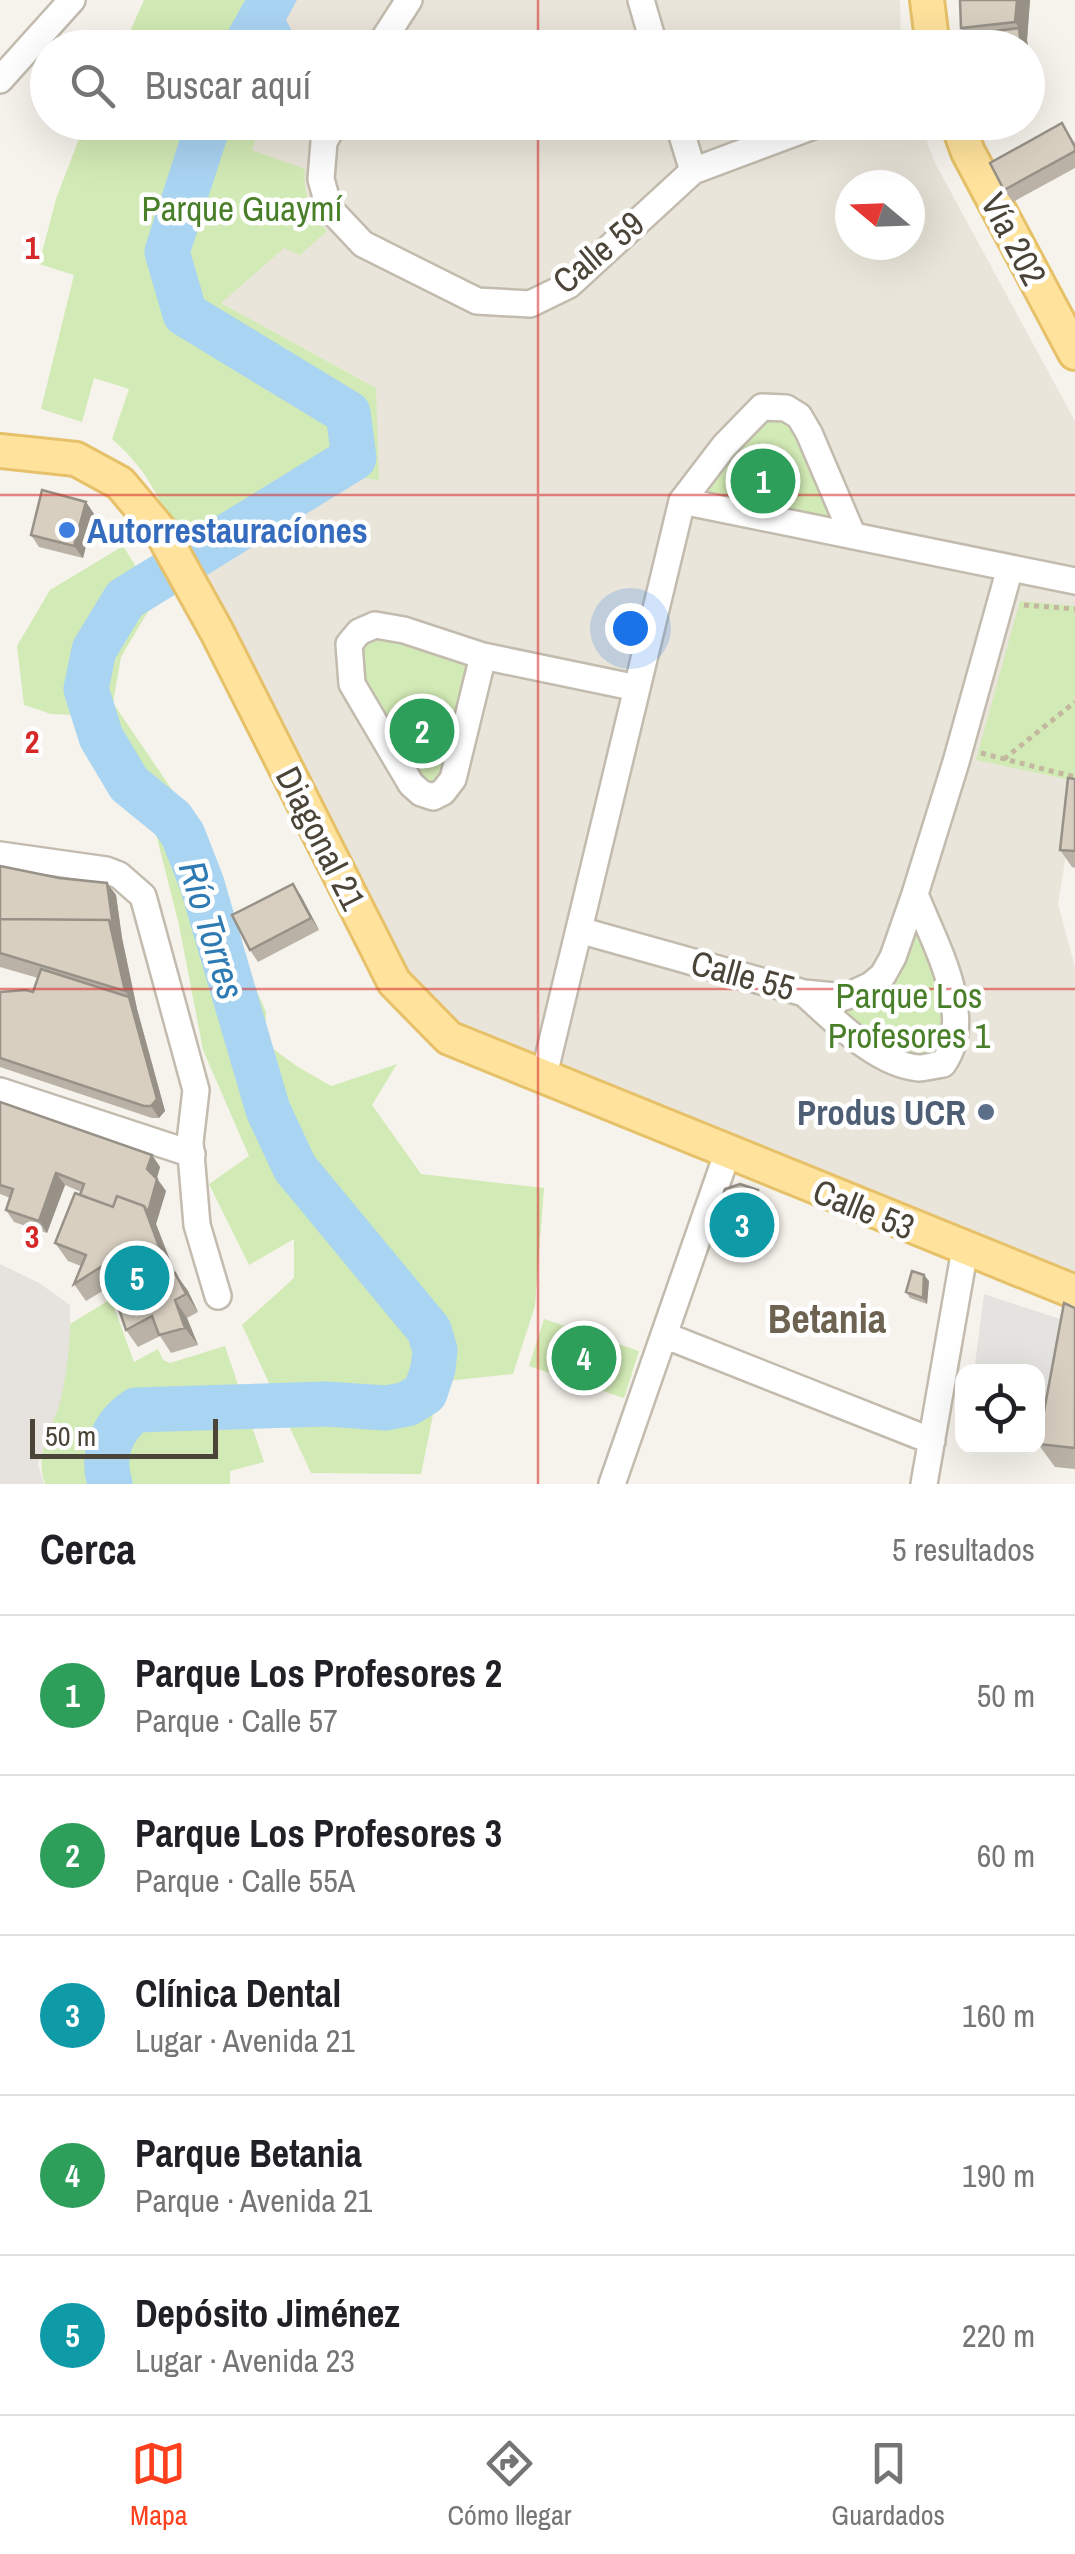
<!DOCTYPE html>
<html lang="es">
<head>
<meta charset="utf-8">
<style>
	body { margin:0; font-family:"Archivo Narrow",sans-serif; background:#f2f2f2; color:#202124 }
	.controls { position:absolute; right:30px; bottom:30px; display:grid; overflow:hidden; border-radius:20px; box-shadow:0 10px 40px #0002 }
	.controls button { width:90px; height:90px; display:grid; place-items:center; padding:0; border:0; border-bottom:2px solid #e0e0e0; background:#fff; color:#202124; font:50px sans-serif }
	.compass { position:absolute; left:835px; top:170px; width:90px; height:90px; border-radius:50%; background:#fff; box-shadow:0 10px 40px #0002; rotate:289deg }
	.scale { position:absolute; left:30px; bottom:25px; width:188px; box-sizing:border-box; padding-left:10px; border:5px solid #4b4439; border-top:0; font-size:28px; line-height:35px; white-space:nowrap; color:#4b4439; -webkit-text-stroke:8px #fff; paint-order:stroke }
	.you { position:absolute; left:630px; top:628px; width:35px; height:35px; margin:-25px; border:8px solid #fff; border-radius:50%; background:#1a73e8; box-shadow:0 0 0 15px #1a73e833 }
	.badge { display:grid; place-items:center; width:65px; height:65px; border-radius:50%; background:#fc3f1d; color:#fff; font-size:32px; font-weight:700 }
	.pin { position:absolute; translate:-50% -50%; border:5px solid #fff; box-shadow:0 2px 10px #0006 }
	.list { margin:0; padding:0; list-style:none }
	h2 { display:flex; justify-content:space-between; align-items:center; height:130px; margin:0; padding:0 40px; font-size:42px }
	h2 small { font-size:32px; font-weight:400; color:#757577 }
	.list li { display:grid; grid-template-columns:65px 1fr auto; gap:30px; align-items:center; box-sizing:border-box; height:160px; padding:0 40px; border-top:2px solid #e0e0e0 }
	.list b { display:block; font-size:38px; white-space:nowrap }
	.list p { margin:0; font-size:32px; white-space:nowrap; color:#757577 }
	.list em { font-size:32px; font-style:normal; color:#757577 }
	.icon { flex:none; width:55px; height:55px; fill:none; stroke:currentColor; stroke-width:2; stroke-linecap:round; stroke-linejoin:round }
	.map { position:relative; flex:none; width:1075px; height:1484px; overflow:hidden }
	.search { position:absolute; background:#fff; box-shadow:0 10px 40px #0002; left:30px; right:30px; top:30px; height:110px; display:flex; align-items:center; gap:25px; box-sizing:border-box; padding:0 35px; border-radius:55px; color:#757577; font-size:38px }
	.sheet { height:930px; background:#fff }
	nav { display:flex; justify-content:space-around; align-items:center; box-sizing:border-box; height:140px; border-top:2px solid #e0e0e0; background:#fff; font-size:28px; color:#757577 }
	nav a { display:grid; justify-items:center; gap:5px }
	nav .on { color:#fc3f1d }
	.map>svg:first-child { display:block }
	.residential { fill:#eae5da; fill-rule:evenodd }
	.industrial { fill:#e6e2dd }
	.green { fill:#d2eab5 }
	.parking { fill:#e5e3e0 }
	.water { fill:#a9d4f2 }
	.lines { fill:none; stroke-linecap:round; stroke-linejoin:round }
	.river { stroke:#a9d4f2; stroke-width:45 }
	.minor-casing { stroke:#c2bbae; stroke-width:30 }
	.major-casing { stroke:#e6c16a; stroke-width:38 }
	.path { stroke:#c4b79f; stroke-width:5; stroke-dasharray:5 5; stroke-linecap:butt }
	.minor { stroke:#fff; stroke-width:25 }
	.major { stroke:#ffe39c; stroke-width:32 }
	.wall { fill:#bab2a6 }
	.shaded-wall { fill:#979187 }
	.building { fill:#d8cfc1; stroke:#979187; stroke-width:2.5 }
	.grid { fill:none; stroke:#d62828; stroke-width:2.5; stroke-opacity:0.55 }
	.shop-dot { fill:#3f7fe0; stroke:#fff; stroke-width:4 }
	.service-dot { fill:#5c6f8a; stroke:#fff; stroke-width:4 }
	.labels { text-anchor:middle; dominant-baseline:central; stroke-width:9; stroke-linejoin:round; paint-order:stroke }
	.park-label { font-size:35px; fill:#4a7f2a; stroke:#fff }
	.street-label { font-size:35px; fill:#4b4439; stroke:#fff }
	.shop-label { font-size:35px; font-weight:bold; fill:#366cbe; stroke:#fff; text-anchor:start }
	.service-label { font-size:35px; font-weight:bold; fill:#4e5e75; stroke:#fff; text-anchor:end }
	.water-label { font-size:38px; font-style:italic; fill:#2e7ab2; stroke:#fff }
	.quarter-label { font-size:40px; font-weight:bold; fill:#6e6250; stroke:#fff }
	.grid-label { font-size:32px; text-anchor:middle; font-weight:bold; fill:#d62828; stroke:#fff; stroke-width:9; stroke-linejoin:round; paint-order:stroke }
</style>
</head>
<body>
<div class="map">
<svg width="1075" height="1484" viewBox="0 0 1075 1484">
	<rect width="100%" height="100%" fill="#f6f3ec"/>
	<path class="residential" d="M271,0H900L901,47L244,48Z
		M209,123H920L935,163L1075,421V798L1058,904L1075,967V1292L449,1038L394,982L187,578L352,477L376,388L221,303ZM850,185H910V245H850Z"/>
	<path class="industrial" d="M0,1264L39,1283L70,1305V1351L62,1398L38,1464L44,1484H0Z"/>
	<path class="green" d="M144,0H271L244,47H123Z
		M85,123H218L256,137L252,150L305,169C303,196 311,211 327,231L300,255L284,248L221,303L376,388L379,480L351,477L187,578C167,519 161,482 112,439L129,389L94,378L82,422L41,409L74,275L39,264L56,199Z
		M786,408L853,536L682,501L724,446Z
		M123,546L156,598L121,657L113,703L196,825L210,884L266,1012L265,1043L298,1067L331,1086L397,1064L372,1105L421,1174L544,1188L535,1306L513,1374L446,1381L434,1410L421,1474L311,1473L242,1325L294,1278V1239L249,1265L209,1184L249,1156L203,1050L179,925L155,830L78,715L51,714L24,705L17,646L50,590Z
		M1020,601L1075,606V781L976,760Z
		M359,632L483,656L433,797L352,684Z
		M915,894L954,1048L919,1068L804,993H858Z
		M111,1299L134,1362L158,1349L163,1360L170,1363L225,1346L264,1462L230,1471V1484H45C33,1449 55,1428 62,1394C67,1371 70,1348 70,1324Z
		M544,1319L639,1351L624,1398L529,1366Z"/>
	<path class="parking" d="M984,1294L1075,1324L1058,1449L1038,1444V1372H974Z"/>
	<path class="water" d="M276,0H297L286,20L292,31L306,39L302,47H249Z"/>
	<g class="lines">
		<path class="river" d="M244,48L271,0
			M110,1484C101,1455 111,1427 136,1410L326,1404L386,1408L407,1404L425,1393L433,1369L435,1350L429,1330L295,1168L268,1110L202,884L183,835L172,819L129,784L101,737L86,689L94,650L125,599L354,458L348,413L185,314L167,252L209,122"/>
		<g class="minor-casing">
			<path id="minor" d="M641,0L655,48
				M378,48L409,0
				M0,80L72,0
				M335,122L324,142L321,179L329,208L363,244L477,301L530,304L569,285L693,171L824,122
				M678,122L693,171
				M682,501L1075,581
				M483,656L453,779L443,792L433,797L421,793L411,784L352,684L349,644L359,632L375,625L404,630L483,656L637,688
				M0,855L106,870L119,875L143,896L196,1090L190,1142L197,1225L218,1296
				M579,930L804,993L845,997L871,985L883,975L893,957L915,894L956,762L1010,568
				M804,993C833,1019 877,1065 919,1068C926,1068 935,1065 943,1064C977,1015 934,943 915,894
				M543,1079L682,501L724,446L762,407L786,408L799,416L809,433L853,536
				M0,1091L192,1154
				M664,1335L932,1441
				M612,1484L727,1154
				M924,1484L965,1249"/>
		</g>
		<g class="major-casing">
			<path id="major" d="M927,0L933,48
				M957,122L968,152L1075,353
				M0,451L76,459L120,483L162,533L217,632L394,982L449,1038L1075,1292"/>
		</g>
		<path class="path" d="M1024,605L1075,609
			M981,753L1075,777
			M1004,759L1075,702"/>
		<use href="#minor" class="minor"/>
		<use href="#major" class="major"/>
	</g>
	<path class="wall" d="M960,0H1030L1027,40L1032,76L1028,77V48L972,44L961,28Z
		M1062,123L1075,143V168L1013,202L1004,190Z
		M86,502L94,514L83,558L39,547L31,535Z
		M1075,779V868L1072,867L1060,850Z
		M0,866L59,878L107,883L116,895L122,938L137,1009L165,1111L159,1118H152L0,1067V992H33L38,978L0,967Z
		M293,884L301,896L319,930L258,962L250,950Z
		M0,1102L152,1155L160,1167L157,1178L166,1191L156,1224L175,1273L188,1291L198,1312L187,1318L198,1345L171,1353L160,1336L138,1347L126,1330L111,1286L86,1301L74,1284L81,1266L68,1261L55,1243L81,1192L65,1185L47,1233L14,1222L6,1210L10,1198L0,1194Z
		M766,1202L746,1258L718,1248L709,1236Z
		M929,1281L927,1304L910,1298L906,1292Z
		M1075,1308V1469L1055,1467L1038,1444Z"/>
	<path class="shaded-wall" d="M1017,0H1030L1027,40L1015,22Z
		M1019,28L1027,40L1032,76L1028,71V48H1021Z
		M86,502L94,514L83,558L74,546Z
		M107,883L116,895L122,938L137,1009L165,1111L159,1118L151,1106L129,997L125,991L109,920Z
		M293,884L301,896L319,930L311,918Z
		M152,1155L160,1167L156,1181L147,1169Z
		M56,1173L65,1185L47,1233L39,1221Z
		M157,1179L166,1191L156,1224L183,1294L170,1276L144,1206Z
		M758,1190L766,1202L746,1258L738,1246Z
		M175,1273L188,1291L198,1312L186,1294Z
		M924,1275L929,1281L927,1304L923,1298Z
		M175,1300L187,1318L198,1345L185,1328Z"/>
	<path class="building" d="M960,0H1017L1015,22L961,28Z
		M1019,28L1021,48H973L971,34Z
		M1062,123L1075,147V151L1004,190L990,163Z
		M42,490L86,502L74,546L31,535Z
		M1068,778L1075,779V851L1060,850Z
		M0,866L59,878L107,883L113,926L109,920L0,919Z
		M293,884L311,918L250,950L232,915Z
		M0,919L109,920L125,991L0,953Z
		M41,969L129,997L157,1099L151,1106H144L0,1058V992L26,990L33,992Z
		M0,1102L152,1155L147,1169L157,1179L148,1212L144,1206L117,1196L113,1207L80,1195L84,1184L56,1173L39,1221L6,1210L13,1189L0,1185Z
		M740,1184L758,1190L738,1246L709,1236L725,1189Z
		M75,1193L113,1207L117,1196L144,1206L170,1276L175,1273L186,1294L175,1300L185,1328L159,1335L152,1316L126,1330L104,1265L74,1284L86,1255L55,1243Z
		M912,1271L924,1275L923,1298L906,1292Z
		M1064,1303L1075,1308V1448L1038,1444Z"/>
	<path class="grid" d="M538,0V48M538,122V1484M0,495H1075M0,989H1075"/>
	<circle class="shop-dot" cx="67" cy="530" r="10"/>
	<circle class="service-dot" cx="986" cy="1112" r="10"/>
	<g class="labels">
		<g class="park-label">
			<text x="242" y="208">Parque Guaymí</text>
			<text x="909" y="995">Parque Los<tspan x="909" dy="40">Profesores 1</tspan></text>
		</g>
		<g class="street-label">
			<text transform="translate(1014 239) rotate(62)">Vía 202</text>
			<text transform="translate(598 252) rotate(-40)">Calle 59</text>
			<text transform="translate(321 838) rotate(63)">Diagonal 21</text>
			<text transform="translate(743 975) rotate(15)">Calle 55</text>
			<text transform="translate(864 1209) rotate(22)">Calle 53</text>
		</g>
		<g class="shop-label">
			<text x="87" y="530">Autorrestauracíones</text>
		</g>
		<g class="service-label">
			<text x="966" y="1112">Produs UCR</text>
		</g>
		<g class="water-label">
			<text transform="translate(212 930) rotate(73)">Río Torres</text>
		</g>
		<g class="quarter-label">
			<text x="827" y="1318">Betania</text>
		</g>
	</g>
	<g class="grid-label">
		<text x="32" y="259">1</text>
		<text x="32" y="753">2</text>
		<text x="32" y="1248">3</text>
	</g>
</svg>
<div class="controls">
<button><svg class="icon" aria-label="locate" viewBox="0 0 24 24"><circle cx="12" cy="12" r="6"/><path d="M12 2v4M12 18v4M2 12h4M18 12h4"/></svg></button>
</div>
<svg class="compass" viewBox="-18 -18 36 36"><path d="M0-13l5 13h-10z" fill="#e53935"/><path d="M0 13l5-13h-10z" fill="#757577"/></svg>
<div class="scale">50 m</div>
<div class="you"></div>
<div class="pin badge" style="left:763px;top:481px;background:#2e9e5b">1</div>
<div class="pin badge" style="left:422px;top:731px;background:#2e9e5b">2</div>
<div class="pin badge" style="left:742px;top:1225px;background:#0f9aa8">3</div>
<div class="pin badge" style="left:584px;top:1358px;background:#2e9e5b">4</div>
<div class="pin badge" style="left:137px;top:1278px;background:#0f9aa8">5</div>
<div class="search"><svg class="icon" aria-label="search" viewBox="0 0 24 24"><circle cx="10" cy="10" r="6"/><path d="M15 15l6 6"/></svg>Buscar aquí</div>
</div>
<section class="sheet">
<h2>Cerca<small>5 resultados</small></h2>
<ul class="list">
<li><span class="badge" style="background:#2e9e5b">1</span><div><b>Parque Los Profesores 2</b><p>Parque · Calle 57</p></div><em>50 m</em></li>
<li><span class="badge" style="background:#2e9e5b">2</span><div><b>Parque Los Profesores 3</b><p>Parque · Calle 55A</p></div><em>60 m</em></li>
<li><span class="badge" style="background:#0f9aa8">3</span><div><b>Clínica Dental</b><p>Lugar · Avenida 21</p></div><em>160 m</em></li>
<li><span class="badge" style="background:#2e9e5b">4</span><div><b>Parque Betania</b><p>Parque · Avenida 21</p></div><em>190 m</em></li>
<li><span class="badge" style="background:#0f9aa8">5</span><div><b>Depósito Jiménez</b><p>Lugar · Avenida 23</p></div><em>220 m</em></li>
</ul>
</section>
<nav>
<a class="on"><svg class="icon" aria-label="map" viewBox="0 0 24 24"><path d="M3 6l6-2 6 2 6-2v14l-6 2-6-2-6 2zM9 4v14M15 6v14"/></svg>Mapa</a>
<a><svg class="icon" aria-label="directions" viewBox="0 0 24 24"><path d="M12 3l9 9-9 9-9-9zM9 14v-3h6M13 9l2 2-2 2"/></svg>Cómo llegar</a>
<a><svg class="icon" aria-label="saved" viewBox="0 0 24 24"><path d="M7 4h10v16l-5-4-5 4z"/></svg>Guardados</a>
</nav>
</body>
</html>
